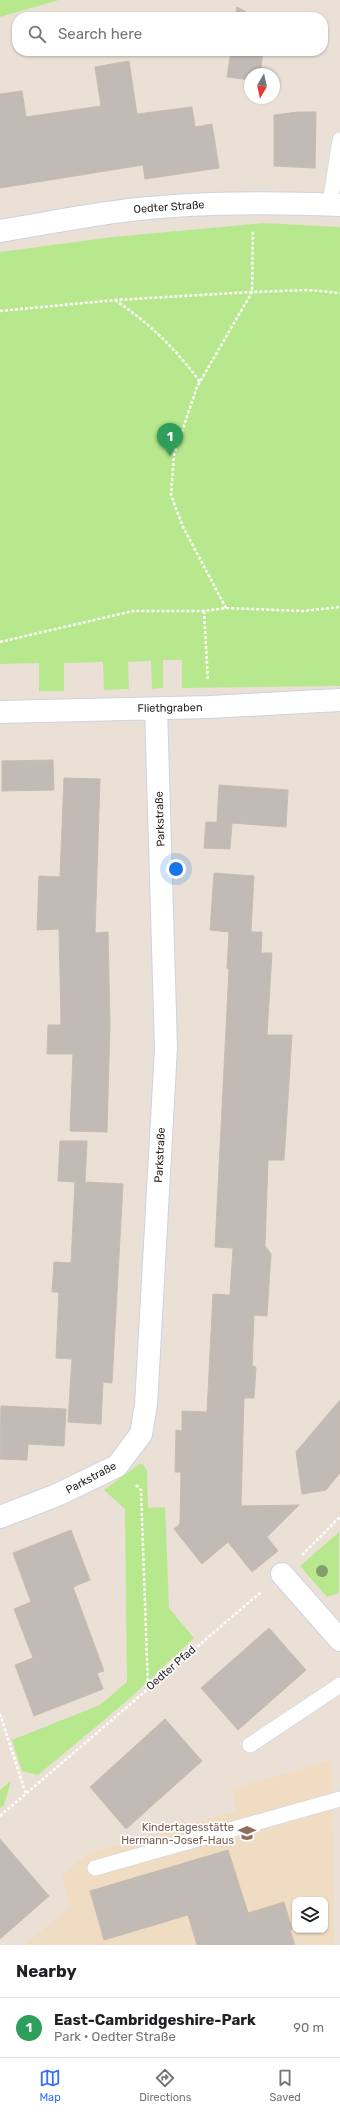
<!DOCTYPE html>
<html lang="en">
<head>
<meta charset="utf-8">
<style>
	body { margin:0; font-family:Rubik,sans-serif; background:#f2f2f2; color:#202124 }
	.controls { position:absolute; right:12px; bottom:12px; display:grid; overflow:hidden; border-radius:8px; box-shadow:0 1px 3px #0004 }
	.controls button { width:36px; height:36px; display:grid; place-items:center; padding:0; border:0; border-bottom:1px solid #e0e0e0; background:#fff; color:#202124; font:20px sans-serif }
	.compass { position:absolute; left:244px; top:68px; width:36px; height:36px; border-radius:50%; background:#fff; box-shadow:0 1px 3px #0004; rotate:189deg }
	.you { position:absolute; left:176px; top:869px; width:14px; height:14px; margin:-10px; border:3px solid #fff; border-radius:50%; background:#1a73e8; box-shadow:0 0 0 6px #1a73e833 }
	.badge { display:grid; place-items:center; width:26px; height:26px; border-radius:50%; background:#306fff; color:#fff; font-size:13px; font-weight:700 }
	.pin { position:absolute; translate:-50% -33px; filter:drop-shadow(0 1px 2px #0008) }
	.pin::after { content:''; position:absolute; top:21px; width:14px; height:12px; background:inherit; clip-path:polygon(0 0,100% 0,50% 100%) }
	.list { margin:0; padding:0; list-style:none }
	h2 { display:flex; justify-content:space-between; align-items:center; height:52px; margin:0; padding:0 16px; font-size:17px }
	h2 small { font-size:13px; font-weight:400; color:#757577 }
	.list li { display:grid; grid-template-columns:26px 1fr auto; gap:12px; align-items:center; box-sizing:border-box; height:60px; padding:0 16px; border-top:1px solid #e0e0e0 }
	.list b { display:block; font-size:15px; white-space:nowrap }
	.list p { margin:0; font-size:13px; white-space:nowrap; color:#757577 }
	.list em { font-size:13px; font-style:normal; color:#757577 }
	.icon { flex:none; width:22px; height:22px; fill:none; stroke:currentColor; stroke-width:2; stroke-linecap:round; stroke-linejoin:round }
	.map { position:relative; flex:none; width:340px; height:1945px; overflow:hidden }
	.search { position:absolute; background:#fff; box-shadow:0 1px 3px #0004; left:12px; right:12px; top:12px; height:44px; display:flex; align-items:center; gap:10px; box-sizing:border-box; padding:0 14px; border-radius:16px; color:#757577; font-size:15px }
	.sheet { height:112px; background:#fff }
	nav { display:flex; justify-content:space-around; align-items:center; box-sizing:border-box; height:56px; border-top:1px solid #e0e0e0; background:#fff; font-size:11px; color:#757577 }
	nav a { display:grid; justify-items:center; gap:2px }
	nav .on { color:#306fff }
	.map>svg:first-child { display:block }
	.education { fill:#efdcc3; fill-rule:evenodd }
	.green { fill:#b7e88d }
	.building { fill:#c2bab4; stroke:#c6bcb0 }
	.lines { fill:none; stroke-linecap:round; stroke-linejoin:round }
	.lane-casing { stroke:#ccd3e2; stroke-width:16 }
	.street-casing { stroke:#ccd3e2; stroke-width:24 }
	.secondary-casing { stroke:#ccd3e2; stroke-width:24 }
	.path { stroke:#fff; stroke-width:2.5; stroke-dasharray:3 2; stroke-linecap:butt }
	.lane { stroke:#fff; stroke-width:15 }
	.street { stroke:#fff; stroke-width:22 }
	.secondary { stroke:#fff; stroke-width:22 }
	.tree { fill:#849e6a }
	.labels { text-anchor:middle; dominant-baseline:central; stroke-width:3.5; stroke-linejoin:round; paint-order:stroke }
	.street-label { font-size:11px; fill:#272727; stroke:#fff }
	.education-label { font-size:11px; fill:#785e54; stroke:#fff; text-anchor:end }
</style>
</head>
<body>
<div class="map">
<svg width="340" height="1945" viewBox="0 0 340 1945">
	<rect width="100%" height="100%" fill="#ebe0d6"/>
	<path class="education" d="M332,1760L334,1945H24L69,1907L62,1876L87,1854L237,1811L231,1789ZM295,1900H325V1930H295Z"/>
	<path class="green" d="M0,0H59L0,17Z
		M263,223L340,227V686L182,688V660H163V688L152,689L151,661L128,662L129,689L104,690L103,662L64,663V691H39V663L0,664V252L113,237Z
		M141,1463L147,1470L148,1508L165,1507L169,1608L194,1638L128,1700L38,1775L22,1771L12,1740L100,1705L127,1682L125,1509L104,1490Z
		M339,1532V1593L327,1597L300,1566Z
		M11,1781L4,1805L0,1808V1790Z"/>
	<path class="building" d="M237,7L255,17H235Z
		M231,51H263L260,74H250V80L227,77Z
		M129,61L137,114L192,107L195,127L212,124L219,168L145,179L143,165L0,188V94L22,91L26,117L101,106L95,67Z
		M298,112H316L315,168L274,166V115Z
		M53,760L54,790L2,791V761Z
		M64,778L100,779L95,933L108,932L110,1024L107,1132L70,1131L73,1054H47L48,1025H61L59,929L37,930L39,876L60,877Z
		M219,785L288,790L286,827L217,822Z
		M206,822L232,823L230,849L204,848Z
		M214,873L254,876L251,932H262L261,953H272L267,1035H292L284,1160H268L265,1246L271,1254L267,1316L254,1315L252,1366L256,1367L254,1398H244L241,1506L299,1505L267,1537L278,1551L252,1572L228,1542L202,1564L174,1529L180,1524L181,1472H175L176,1430L182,1431V1411L207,1412L213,1294L230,1295L233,1248L215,1247L229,969L227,968L229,932L210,930Z
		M60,1141H87L85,1182L123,1184L112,1383L103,1382L101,1424L68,1422L72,1359L56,1358L59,1292H52L54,1262L71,1263L75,1182L58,1181Z
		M340,1400V1473L326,1490L302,1494L296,1452Z
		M1,1406L66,1409L64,1446L28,1444L27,1460L0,1459Z
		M71,1530L90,1580L73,1587L104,1671L97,1673L103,1689L34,1716L15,1665L33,1658L14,1609L31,1602L13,1553Z
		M269,1628L306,1670L238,1730L201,1688Z
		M165,1719L202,1761L126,1829L90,1787Z
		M0,1839L49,1896L0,1939Z
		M228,1850L248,1913L284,1902L292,1929L290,1930L295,1945H197L188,1915L104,1940L90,1891Z"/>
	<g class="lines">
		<g class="lane-casing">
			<path id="lane" d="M330,204L340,140
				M250,1745L340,1685
				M95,1868L340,1799"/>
		</g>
		<g class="street-casing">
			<path id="street" d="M0,712L210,707L340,700
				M0,1517L57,1495L117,1466L141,1434L146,1405L166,1048L156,708
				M282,1574L340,1640"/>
		</g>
		<g class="secondary-casing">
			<path id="secondary" d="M0,231C43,224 86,215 130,210C199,202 270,202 340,205"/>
		</g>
		<path class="path" d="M115,300C149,323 176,349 200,382
			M0,311L115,300L252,292L253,230
			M226,608L183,527L171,495L174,455L197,387L252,292L308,290L340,293
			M204,611L208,681
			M0,642L133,611H204L226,608L303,611L340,607
			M136,1485L141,1490L148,1688
			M302,1555L340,1517
			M0,1714L26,1794
			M0,1816L261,1592"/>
		<use href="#lane" class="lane"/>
		<use href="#street" class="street"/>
		<use href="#secondary" class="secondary"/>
	</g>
	<circle class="tree" cx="322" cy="1571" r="6"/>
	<defs>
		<g id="school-bare" transform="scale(1.38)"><path d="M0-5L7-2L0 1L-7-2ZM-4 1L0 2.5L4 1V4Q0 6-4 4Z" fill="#8d6e63" stroke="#fff" stroke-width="2.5" paint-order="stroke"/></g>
	</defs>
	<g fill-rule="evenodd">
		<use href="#school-bare" x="247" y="1833"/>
	</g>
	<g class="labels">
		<g class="street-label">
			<text transform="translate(169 207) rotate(-4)">Oedter Straße</text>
			<text transform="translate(170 708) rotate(-1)">Fliethgraben</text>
			<text transform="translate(160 819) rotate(-92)">Parkstraße</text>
			<text transform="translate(160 1155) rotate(-87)">Parkstraße</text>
			<text transform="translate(91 1478) rotate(-28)">Parkstraße</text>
			<text transform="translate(171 1668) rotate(-41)">Oedter Pfad</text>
		</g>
		<g class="education-label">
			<text x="234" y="1827">Kindertagesstätte<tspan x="234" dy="13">Hermann-Josef-Haus</tspan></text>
		</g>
	</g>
</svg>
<div class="controls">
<button><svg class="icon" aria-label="layers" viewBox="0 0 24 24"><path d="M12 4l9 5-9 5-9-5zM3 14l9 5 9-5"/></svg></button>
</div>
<svg class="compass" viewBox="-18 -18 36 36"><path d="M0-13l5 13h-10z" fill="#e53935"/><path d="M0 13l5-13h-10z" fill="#757577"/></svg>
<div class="you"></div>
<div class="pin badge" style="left:170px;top:456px;background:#2e9e5b">1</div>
<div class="search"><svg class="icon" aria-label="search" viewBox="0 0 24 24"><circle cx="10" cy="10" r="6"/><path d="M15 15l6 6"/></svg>Search here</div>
</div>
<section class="sheet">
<h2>Nearby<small></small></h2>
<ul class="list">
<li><span class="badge" style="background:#2e9e5b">1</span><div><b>East-Cambridgeshire-Park</b><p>Park · Oedter Straße</p></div><em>90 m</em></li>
</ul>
</section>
<nav>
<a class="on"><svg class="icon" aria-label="map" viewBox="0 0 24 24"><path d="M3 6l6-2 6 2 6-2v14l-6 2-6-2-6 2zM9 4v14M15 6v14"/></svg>Map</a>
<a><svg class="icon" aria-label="directions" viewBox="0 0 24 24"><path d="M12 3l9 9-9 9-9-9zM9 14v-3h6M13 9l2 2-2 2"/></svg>Directions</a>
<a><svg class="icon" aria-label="saved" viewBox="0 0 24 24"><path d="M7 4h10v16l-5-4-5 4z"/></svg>Saved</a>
</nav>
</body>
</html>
